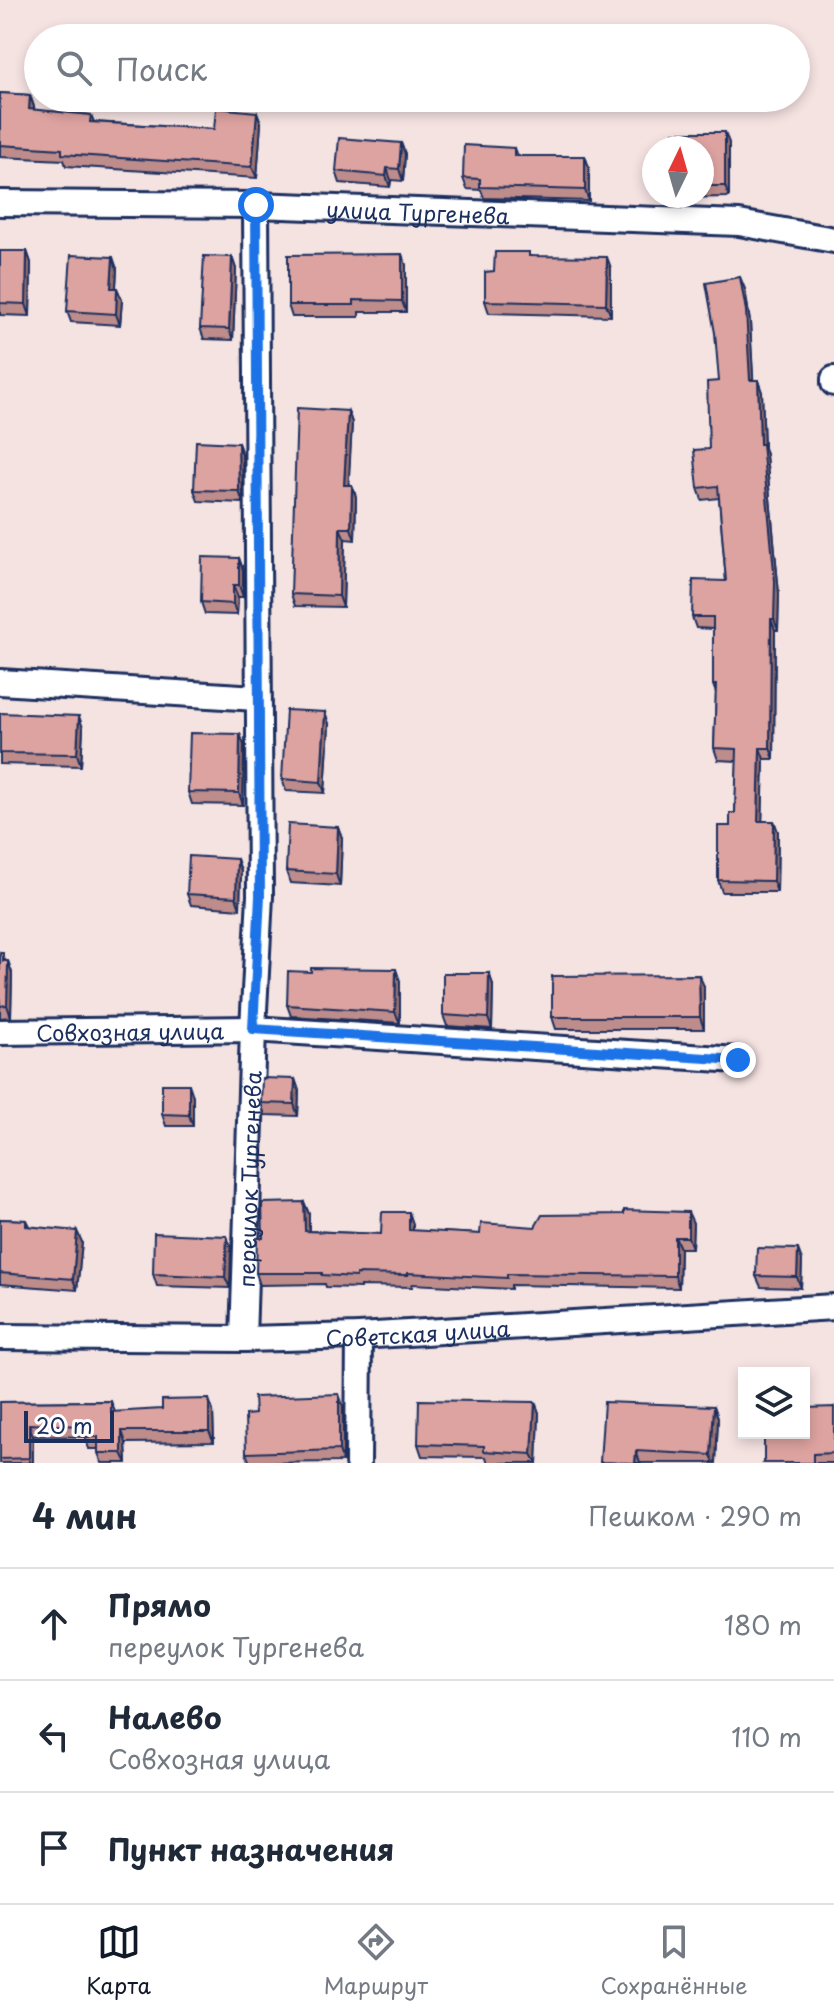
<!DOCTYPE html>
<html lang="ru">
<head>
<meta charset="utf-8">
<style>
	body { margin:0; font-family:"Playpen Sans",sans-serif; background:#f2f2f3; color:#1f2937 }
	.controls { position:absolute; right:24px; bottom:24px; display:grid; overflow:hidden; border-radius:0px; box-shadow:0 4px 12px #0003 }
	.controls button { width:72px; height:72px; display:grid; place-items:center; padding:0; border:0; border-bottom:2px solid #e0e1e3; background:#fff; color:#1f2937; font:40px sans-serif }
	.compass { position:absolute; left:642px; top:136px; width:72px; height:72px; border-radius:50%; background:#fff; box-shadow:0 4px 12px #0003; rotate:5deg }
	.scale { position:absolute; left:24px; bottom:20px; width:90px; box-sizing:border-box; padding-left:8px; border:4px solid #1b2f5e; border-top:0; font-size:22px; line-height:28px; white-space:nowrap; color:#1b2f5e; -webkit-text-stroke:6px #fff; paint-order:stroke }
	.stop { position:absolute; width:24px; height:24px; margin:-18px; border:6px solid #1a73e8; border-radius:50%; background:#fff }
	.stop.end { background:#1a73e8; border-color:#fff; box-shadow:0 2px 8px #0008 }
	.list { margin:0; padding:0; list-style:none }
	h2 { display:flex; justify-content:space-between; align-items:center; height:104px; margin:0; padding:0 32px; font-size:34px }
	h2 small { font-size:26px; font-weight:400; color:#747a83 }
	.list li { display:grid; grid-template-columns:52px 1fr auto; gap:24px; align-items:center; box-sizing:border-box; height:112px; padding:0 32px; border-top:2px solid #e0e1e3 }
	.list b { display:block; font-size:30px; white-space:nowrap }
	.list p { margin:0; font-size:26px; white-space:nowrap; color:#747a83 }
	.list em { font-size:26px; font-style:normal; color:#747a83 }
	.icon { flex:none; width:44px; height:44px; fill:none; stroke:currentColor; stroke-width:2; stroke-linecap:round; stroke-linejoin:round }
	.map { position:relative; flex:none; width:834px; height:1463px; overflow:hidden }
	.search { position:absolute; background:#fff; box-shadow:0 4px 12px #0003; left:24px; right:24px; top:24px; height:88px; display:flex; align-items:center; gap:20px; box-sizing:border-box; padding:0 28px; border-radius:44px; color:#747a83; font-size:30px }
	.sheet { height:440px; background:#fff }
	nav { display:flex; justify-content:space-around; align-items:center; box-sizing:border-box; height:112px; border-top:2px solid #e0e1e3; background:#fff; font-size:22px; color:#747a83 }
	nav a { display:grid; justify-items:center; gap:4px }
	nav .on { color:#111827 }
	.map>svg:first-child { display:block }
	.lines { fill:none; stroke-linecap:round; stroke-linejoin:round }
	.minor-casing { stroke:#1b2f5e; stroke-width:30 }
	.minor { stroke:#fff; stroke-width:24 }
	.wall { fill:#be8c8a; stroke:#1b2f5e; stroke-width:2 }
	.shaded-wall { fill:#9b7270; stroke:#1b2f5e; stroke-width:2 }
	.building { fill:#dda3a0; stroke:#1b2f5e; stroke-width:2 }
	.route { stroke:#1a73e8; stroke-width:10 }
	.labels { text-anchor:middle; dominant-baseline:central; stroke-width:6; stroke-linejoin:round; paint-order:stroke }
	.street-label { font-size:22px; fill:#1b2f5e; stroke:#fff }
</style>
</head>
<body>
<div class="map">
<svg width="834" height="1463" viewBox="0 0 834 1463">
	<rect width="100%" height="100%" fill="#f5e3e2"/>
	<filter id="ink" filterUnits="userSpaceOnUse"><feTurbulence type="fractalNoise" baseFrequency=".0125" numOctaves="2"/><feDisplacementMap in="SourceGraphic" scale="16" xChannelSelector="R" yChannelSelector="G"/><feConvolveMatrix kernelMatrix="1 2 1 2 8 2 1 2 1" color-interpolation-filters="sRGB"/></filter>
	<g filter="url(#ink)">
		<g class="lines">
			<g class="minor-casing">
				<g id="minor">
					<path id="s1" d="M0,203L256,205L739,223L834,240"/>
					<path d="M834,379V383"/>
					<path d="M0,682L257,698"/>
					<path id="s2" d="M0,1032L253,1029L738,1060"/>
					<path id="s3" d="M0,1337L243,1339L359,1336L834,1307"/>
					<path id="s4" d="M243,1339L253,1029L260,896L256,205"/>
					<path d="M358,1463L359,1336"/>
				</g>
			</g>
			<use href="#minor" class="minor"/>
		</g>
		<path class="wall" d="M0,93L30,95L34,107V110L91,115L94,122L214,129L257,112L261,123L257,178L66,166L64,160L0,157Z
			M401,143L405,154L403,181L391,180L390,187L340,183L336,171Z
			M729,143V197L678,198V196H702V148Z
			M514,148L517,156H585L589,168V201L484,198L481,190L467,189L463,178Z
			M0,251H27L31,263L30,316L0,315Z
			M530,256L611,268V316L489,313L485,301L494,271Z
			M232,257L236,269L233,340L204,339L200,328Z
			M406,265V312H359V317H292L288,305Z
			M117,269L116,288L122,300L120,325L71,322L67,311Z
			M745,289L750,322L753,380L762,392L764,448L766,455L779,594L778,630H775L774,759H764L762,821H774L778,832L777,892H722L718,880L730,826L735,813L737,761L718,760L714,748L716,693L713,685V629L696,628L692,617L726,581L719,498L702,500L698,488L709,449Z
			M348,411L352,423L348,485H352L356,497L355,540L345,539L343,607L295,606L291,594Z
			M238,443L242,454L243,503L198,501L194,490Z
			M239,558L243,570V597H238L237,615L205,614L201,602Z
			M325,712L329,724L325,793L286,791L282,779Z
			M0,713L83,728L81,766L0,764Z
			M240,734L244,745L243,805L192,804L188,792Z
			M342,838L340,886L290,883L286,871Z
			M237,859L241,871L240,909L191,905L187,894Z
			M0,953L6,961H8L12,973L11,1017L0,1018Z
			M489,973L493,985L492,1029L447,1026L443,1015Z
			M400,981V1023L291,1016L287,1005Z
			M704,986V1029H556L552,1017Z
			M295,1079L299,1091L298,1116L265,1115L261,1103Z
			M193,1096V1126H166L162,1114Z
			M304,1202L309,1214V1231L381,1234L413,1224V1231L480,1234L535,1227L693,1223L692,1248H680L679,1288L511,1285V1289L412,1284V1287L360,1286V1288L326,1287L325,1284L260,1285L256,1273L263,1238Z
			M0,1219L26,1220L29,1226L82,1242L77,1290L0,1284Z
			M231,1248L230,1288L157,1286L153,1274Z
			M802,1260L801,1288L761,1287L756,1276Z
			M111,1401L115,1412L213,1411L214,1442L126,1443L127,1463H102L98,1453V1449H89L85,1437L33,1436V1463H0V1402Z
			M535,1402L539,1413L537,1463H488L486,1457L422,1456L418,1444Z
			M343,1406V1462L250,1463L246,1453Z
			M714,1406L718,1418L716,1463H600Z
			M834,1407V1463H764Z"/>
		<path class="shaded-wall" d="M30,95L34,107L33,121L29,109Z
			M257,112L261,123L257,178L252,167Z
			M725,132L729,143V197L725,186Z
			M401,143L405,154L403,181L399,169Z
			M585,156L589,168V201L585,190Z
			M387,168L391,180L390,187L386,176Z
			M27,251L31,263L30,316L26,304Z
			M402,254L406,265V312L402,301Z
			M113,257L117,269L115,299L111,288Z
			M232,257L236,269L233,340L229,329Z
			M607,257L611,268V316L606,304Z
			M740,277L745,289L750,322L754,392L750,380Z
			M117,288L122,300L120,325L116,314Z
			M758,380L762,392L764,448L766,455L779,594L778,630L774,619L760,444Z
			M348,411L352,423L348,497L344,485Z
			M238,443L242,454L243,503L239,491Z
			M352,485L356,497L355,540L351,528Z
			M340,528L345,539L343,607L339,596Z
			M239,558L243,570V597L239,585Z
			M233,585L238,597L237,615L233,604Z
			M771,619L775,630L774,759L770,748Z
			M325,712L329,724L325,793L321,782Z
			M79,716L83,728L81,766L77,754Z
			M240,734L244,745L243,805L239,793Z
			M760,748L764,759L762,832L758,821Z
			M774,821L778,832L777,892L773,881Z
			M338,827L342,838L340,886L336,874Z
			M237,859L241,871L240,909L236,897Z
			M8,961L12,973L11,1017L7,1005Z
			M396,969L400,981V1023L395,1012Z
			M489,973L493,985L492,1029L488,1018Z
			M699,975L704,986V1029L700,1017Z
			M295,1079L299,1091L298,1116L294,1104Z
			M189,1084L193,1096V1126L189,1115Z
			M304,1202L309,1214V1243L305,1231Z
			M409,1212L413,1224V1242L409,1230Z
			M688,1212L693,1223L692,1248L688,1237Z
			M77,1231L82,1242L77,1290L73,1279Z
			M227,1236L231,1248L230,1288L225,1277Z
			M675,1237L680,1248L679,1288L675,1276Z
			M798,1249L802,1260L801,1288L797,1277Z
			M339,1394L343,1406V1462L339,1450Z
			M209,1399L213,1411L214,1442L209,1431Z
			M535,1402L539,1413L537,1463L532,1454Z
			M714,1406L718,1418L716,1463H714L711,1455Z
			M29,1424L33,1436V1463H30L29,1458Z
			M122,1431L126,1443L127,1463L122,1453Z
			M636,1451L640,1462V1463H635Z"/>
		<path class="building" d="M0,93L30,95L29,109L91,115L90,122L214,129L216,108L257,112L252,167L62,154V149L0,145Z
			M674,132H725V186H702V148H674Z
			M339,138L401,143L399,169L387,168L386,176L336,171Z
			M464,145L514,148V156H585V190L480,187V179L463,178Z
			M0,251H27L26,304L0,303Z
			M495,252H529V256L607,257L606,304L485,301V272L494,271Z
			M402,254V301L354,300V305H288V255Z
			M71,255L113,257L111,288H117L116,314L67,311Z
			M204,256L232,257L229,329L200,328Z
			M740,277L746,311L750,380H758L760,444H762L775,582L774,619H771L770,748H760L758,821H774L773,881L718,880V826H730V813H735L737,749L714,748L716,685H713V617H692L693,580L726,581L718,486L698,488L694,450L709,449L707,382L719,381L715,333L706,283Z
			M297,408L348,411L344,485H352L351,528H340L339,596L291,594Z
			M196,441L238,443L239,491L194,490Z
			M202,557L239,558V585H233V604L201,602Z
			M286,710L325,712L321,782L282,779Z
			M0,713L79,716L77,754L0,753Z
			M190,733L240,734L239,793L188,792Z
			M288,824L338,827L336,874L286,871Z
			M189,856L237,859L236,897L187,894Z
			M0,953H3V961H8L7,1005L0,1006Z
			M311,968L396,969L395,1012L287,1005L288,971L311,972Z
			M443,973H489L488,1018L443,1015Z
			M699,975L700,1017H552V976Z
			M262,1078L295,1079L294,1104L261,1103Z
			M162,1084H189V1115L162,1114Z
			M304,1202L305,1231L381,1234L382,1212H409V1230L480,1234L481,1223L535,1227L542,1215L624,1214V1210L688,1212V1237H675V1276L507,1274V1278L408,1273V1275L356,1274V1277L322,1275V1273H256L257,1238H263L262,1203Z
			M0,1219L26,1220V1226L77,1231L73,1279L0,1273Z
			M154,1233L227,1236L225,1277L153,1274Z
			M757,1248L798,1249L797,1277L756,1276Z
			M339,1394V1450L246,1453L245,1415L255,1414L254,1397Z
			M209,1399V1431H122V1453H98V1437H85L84,1426L29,1424V1458L0,1459V1402L111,1401V1412L162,1409V1400Z
			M419,1400L535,1402L532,1454L484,1451V1446L418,1444Z
			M604,1402L714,1406L711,1455L636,1451L635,1463L600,1462Z
			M834,1407V1453L813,1454V1463H764V1433H804V1408Z"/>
	</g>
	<g class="lines" filter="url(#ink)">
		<path class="route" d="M256,205L260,896L253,1029L738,1060"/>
	</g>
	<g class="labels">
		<g class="street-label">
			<text stroke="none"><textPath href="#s1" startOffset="418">улица Тургенева</textPath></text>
			<text stroke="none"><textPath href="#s2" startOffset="130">Совхозная улица</textPath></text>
			<text stroke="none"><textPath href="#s4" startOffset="160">переулок Тургенева</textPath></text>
			<text stroke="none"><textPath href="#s3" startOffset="418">Советская улица</textPath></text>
		</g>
	</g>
</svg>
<div class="controls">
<button><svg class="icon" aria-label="layers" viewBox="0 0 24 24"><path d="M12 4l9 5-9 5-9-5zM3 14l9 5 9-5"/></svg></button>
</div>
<svg class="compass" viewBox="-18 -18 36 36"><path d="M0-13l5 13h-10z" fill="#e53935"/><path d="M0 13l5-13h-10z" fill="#747a83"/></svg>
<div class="scale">20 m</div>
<div class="stop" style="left:256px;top:205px"></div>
<div class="stop end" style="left:738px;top:1060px"></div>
<div class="search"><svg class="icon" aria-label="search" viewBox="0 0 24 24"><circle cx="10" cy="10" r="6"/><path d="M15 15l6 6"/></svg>Поиск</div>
</div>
<section class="sheet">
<h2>4 мин<small>Пешком · 290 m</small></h2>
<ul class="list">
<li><svg class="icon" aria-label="ahead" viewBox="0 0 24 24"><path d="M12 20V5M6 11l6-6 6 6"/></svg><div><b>Прямо</b><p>переулок Тургенева</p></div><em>180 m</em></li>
<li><svg class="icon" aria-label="left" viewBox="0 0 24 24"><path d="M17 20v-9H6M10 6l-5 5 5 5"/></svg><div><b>Налево</b><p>Совхозная улица</p></div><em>110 m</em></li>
<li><svg class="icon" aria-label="arrive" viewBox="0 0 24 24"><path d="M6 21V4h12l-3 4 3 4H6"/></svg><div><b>Пункт назначения</b></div></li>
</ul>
</section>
<nav>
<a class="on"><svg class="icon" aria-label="map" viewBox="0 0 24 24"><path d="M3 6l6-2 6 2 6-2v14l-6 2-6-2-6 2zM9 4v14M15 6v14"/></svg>Карта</a>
<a><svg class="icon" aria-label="directions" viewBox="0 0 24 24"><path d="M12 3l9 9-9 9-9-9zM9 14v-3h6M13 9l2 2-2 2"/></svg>Маршрут</a>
<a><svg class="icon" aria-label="saved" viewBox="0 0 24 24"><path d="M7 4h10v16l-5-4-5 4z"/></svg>Сохранённые</a>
</nav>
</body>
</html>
